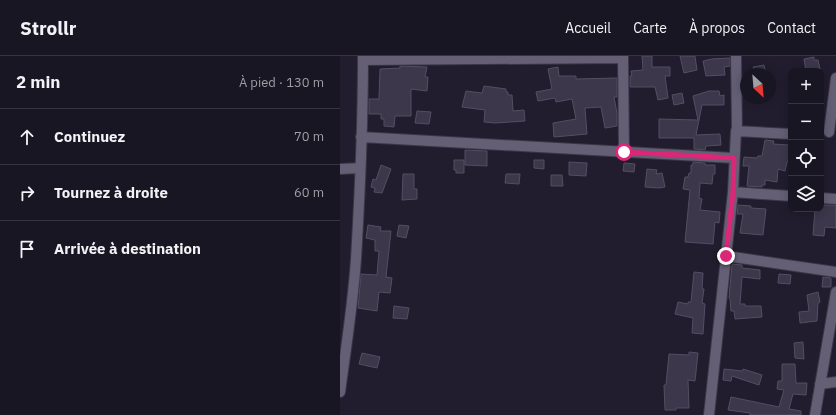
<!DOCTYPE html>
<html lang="fr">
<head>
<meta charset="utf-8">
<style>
	body { margin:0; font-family:"IBM Plex Sans",sans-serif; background:#221f2b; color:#f1f3f6 }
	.controls { position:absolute; right:12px; top:12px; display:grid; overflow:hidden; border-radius:8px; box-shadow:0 2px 10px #0003 }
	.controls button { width:36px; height:36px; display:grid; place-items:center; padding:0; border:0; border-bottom:1px solid #373541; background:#191623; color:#f1f3f6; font:20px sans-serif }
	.compass { position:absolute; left:400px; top:12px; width:36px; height:36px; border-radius:50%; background:#191623; box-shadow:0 2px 10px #0003; rotate:154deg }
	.stop { position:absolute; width:12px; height:12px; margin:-9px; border:3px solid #db2777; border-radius:50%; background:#fff }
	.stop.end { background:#db2777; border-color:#fff; box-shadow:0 1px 4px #0008 }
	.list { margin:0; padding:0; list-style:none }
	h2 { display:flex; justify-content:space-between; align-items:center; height:52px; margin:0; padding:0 16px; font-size:17px }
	h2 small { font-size:13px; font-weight:400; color:#9f9fa6 }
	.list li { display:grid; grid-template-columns:26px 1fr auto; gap:12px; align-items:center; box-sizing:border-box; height:56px; padding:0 16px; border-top:1px solid #373541 }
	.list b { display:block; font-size:15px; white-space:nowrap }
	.list em { font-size:13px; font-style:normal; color:#9f9fa6 }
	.icon { flex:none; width:22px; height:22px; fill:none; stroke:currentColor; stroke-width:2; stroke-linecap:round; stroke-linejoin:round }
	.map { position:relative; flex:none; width:496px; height:359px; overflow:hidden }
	header { display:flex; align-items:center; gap:24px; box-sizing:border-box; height:56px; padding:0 20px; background:#191623; border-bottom:1px solid #373541 }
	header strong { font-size:19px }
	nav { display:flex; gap:22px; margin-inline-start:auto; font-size:14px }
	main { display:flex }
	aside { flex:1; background:#191623 }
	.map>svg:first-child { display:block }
	.building { fill:#3c374b; stroke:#534e63 }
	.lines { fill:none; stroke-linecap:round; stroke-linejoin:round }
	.minor-casing { stroke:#3b3746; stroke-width:12 }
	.minor { stroke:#645f75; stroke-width:10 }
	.route { stroke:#db2777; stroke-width:5 }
</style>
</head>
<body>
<header>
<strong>Strollr</strong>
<nav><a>Accueil</a><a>Carte</a><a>À propos</a><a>Contact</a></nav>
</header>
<main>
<aside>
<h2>2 min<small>À pied · 130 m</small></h2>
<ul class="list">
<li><svg class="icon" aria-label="ahead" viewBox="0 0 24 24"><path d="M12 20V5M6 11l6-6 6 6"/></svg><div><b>Continuez</b></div><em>70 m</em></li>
<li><svg class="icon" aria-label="right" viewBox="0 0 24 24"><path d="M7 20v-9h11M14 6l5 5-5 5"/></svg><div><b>Tournez à droite</b></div><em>60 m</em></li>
<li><svg class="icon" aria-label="arrive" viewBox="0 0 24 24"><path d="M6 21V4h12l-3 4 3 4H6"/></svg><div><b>Arrivée à destination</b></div></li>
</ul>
</aside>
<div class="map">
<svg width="496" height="359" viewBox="0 0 496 359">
	<rect width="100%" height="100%" fill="#211d2f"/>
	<path class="building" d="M302,0H312V11H330V20H325L328,42L318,44L315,31H290V20H292L291,15L303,14Z
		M340,0H355L357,14L344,17Z
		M474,1V4H478L480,13L466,15L464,3Z
		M390,2V10L384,11L385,19L366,20L363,5L372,3Z
		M424,9L426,18H415L413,11Z
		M60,10L87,11L85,21H88L87,35L71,33V60H55L54,71L44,70V63H41V58H29V43H39L40,13L60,12Z
		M218,11L219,20H236V23L277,22V41H274L277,57V70L265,72L261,51L245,52L247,78L214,81L213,67L236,63L232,43L216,46L215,42L198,45L196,36L212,33L208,13Z
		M144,30L166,33V36H168V39H172L173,55L184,54L185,65L155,67L144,66L145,54L122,51L126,35L142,37Z
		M369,35H379L380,40L384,39V49H362L356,79L380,78L381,89L366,90L365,94L354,93V82H319V63L358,64L353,40Z
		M342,37L344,47L334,49L332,39Z
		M77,55L91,56L89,68L75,67Z
		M425,84L434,85L433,88L449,89V105L447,106L445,115L438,113L437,126L425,124V129H422V131L407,130L409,110H403L404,101L417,102L418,100H422Z
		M125,94L147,95V110L125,109Z
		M114,104H124V117H116V114H114Z
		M194,104H204V113L194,112Z
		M229,106L247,107L246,120L229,119Z
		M353,106L365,107V109H375V118H373L372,128L360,127L359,142L362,143L360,154L380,156L379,167L375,166L373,188L345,186L350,134L343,133L345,121H348L349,117H351V109H353Z
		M284,107L295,108L294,116L283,115Z
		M41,109L51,113L42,137L34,136L35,132L31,131L33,123L36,124Z
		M307,113L317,114L316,118L322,117L325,131L319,132L305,131Z
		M63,118H74V133H77V143L62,144Z
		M166,118H180L179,128L165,127Z
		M211,119H222L223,130H211Z
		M398,149L411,150V152L426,153L423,179L400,177L403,158H397Z
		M482,149H496V172L485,171L484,180L473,179L475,154H481Z
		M28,169L41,171L40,175H51L46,221L52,222L50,237L39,236L37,255L18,252L21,218L37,219L39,195H35V184L26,182Z
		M59,169L69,170L66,182L57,180Z
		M392,208L402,209V212L420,214V223L402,221L400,248H405V250H421L422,261L395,263L394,255H391L390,243L389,242Z
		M354,216L363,217L362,233H364L362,247L365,248L363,278L352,277L353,262L335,258L338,246L348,248V246H351Z
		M439,218L451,219L450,228L438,227Z
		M483,221L491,222V231H482Z
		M478,236L480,246L478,247L477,265L460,267L459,256L469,255L467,239Z
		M54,250L69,252L67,263L53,262Z
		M463,286L464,303L455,302L454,287Z
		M349,296L358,297L355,325L348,324L349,352H336V354H325L324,329H326L329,298L349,299Z
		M22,297L40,301L37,312L19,308Z
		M442,308H455L456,327H467L466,339L453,338L449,353L461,355V359H410V357L388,354L391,341L439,351L444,334L437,333L438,325H442Z
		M384,313L403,315V313L422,319L419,329L392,320L391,325L383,324Z"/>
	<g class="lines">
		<g class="minor-casing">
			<path id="minor" d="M283,0L284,96
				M396,0L397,75
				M23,4L283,2
				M489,76L496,22
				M21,81L394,102
				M0,113L20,112
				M393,136L451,140
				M481,142L496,143
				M386,200L496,216
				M480,328L496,326
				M0,336C6,292 13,248 16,203C20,136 23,68 23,0
				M369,359L393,136L396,75L451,78
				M475,359L496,236"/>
		</g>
		<use href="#minor" class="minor"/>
	</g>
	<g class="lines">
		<path class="route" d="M284,96L394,102L393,136L386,200"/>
	</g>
</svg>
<div class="controls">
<button>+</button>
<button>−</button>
<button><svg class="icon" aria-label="locate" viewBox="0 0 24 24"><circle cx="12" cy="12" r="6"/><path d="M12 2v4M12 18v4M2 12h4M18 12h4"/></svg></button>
<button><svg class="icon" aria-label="layers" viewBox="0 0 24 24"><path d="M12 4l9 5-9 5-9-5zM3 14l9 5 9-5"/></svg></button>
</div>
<svg class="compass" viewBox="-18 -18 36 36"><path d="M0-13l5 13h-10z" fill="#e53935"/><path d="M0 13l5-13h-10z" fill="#9f9fa6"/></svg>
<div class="stop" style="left:284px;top:96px"></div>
<div class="stop end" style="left:386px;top:200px"></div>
</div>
</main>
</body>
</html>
